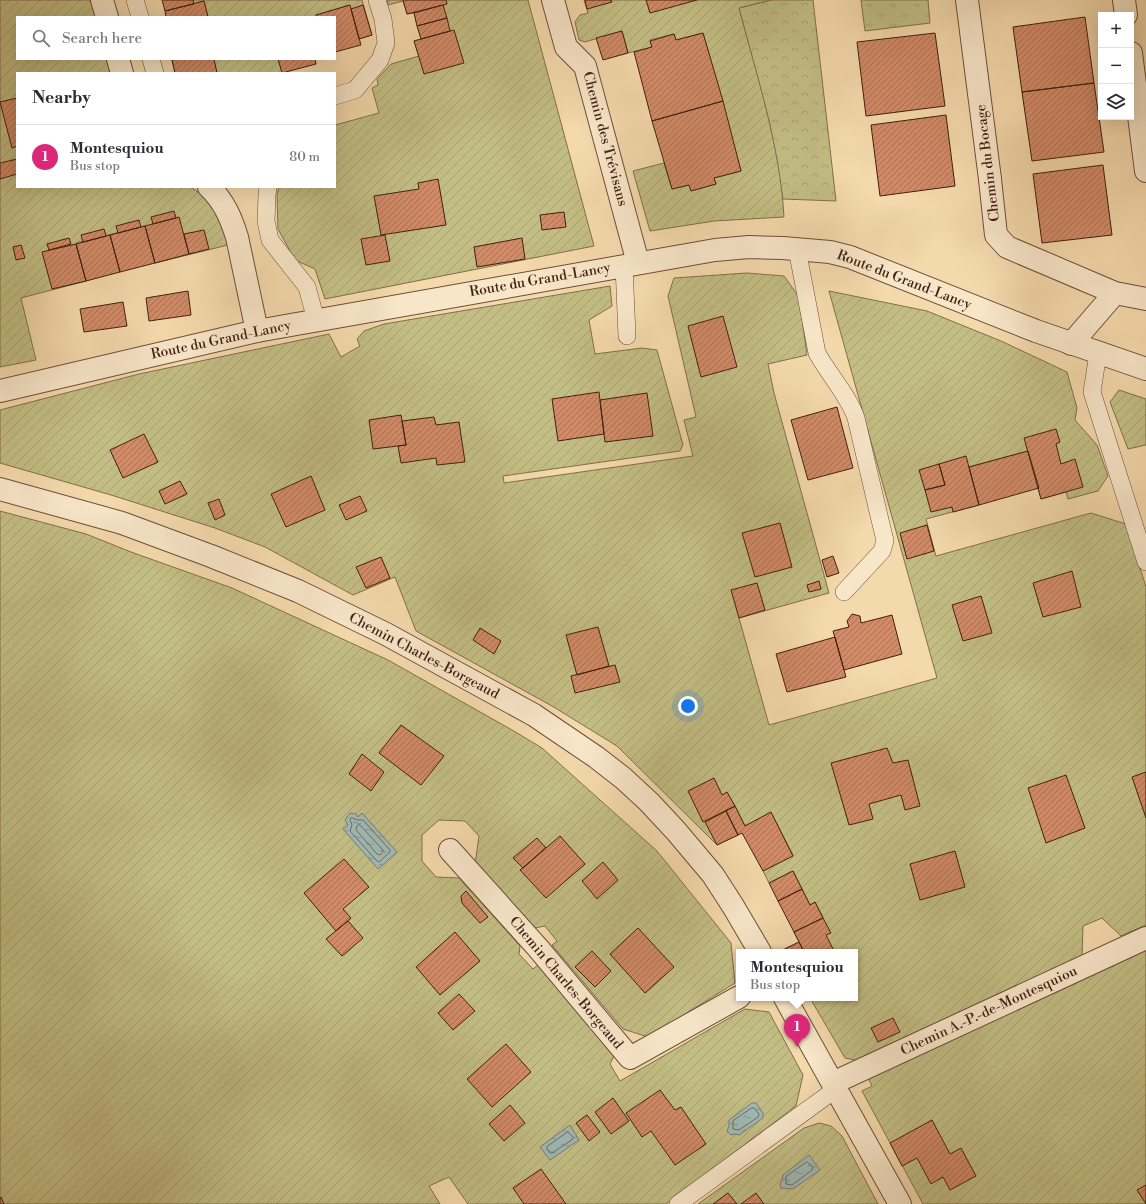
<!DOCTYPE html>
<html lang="en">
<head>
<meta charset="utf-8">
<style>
	body { margin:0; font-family:"Libre Bodoni",serif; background:#f2f2f3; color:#2b2b33 }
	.controls { position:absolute; right:12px; top:12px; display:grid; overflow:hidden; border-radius:0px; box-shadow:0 4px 16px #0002 }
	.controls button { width:36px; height:36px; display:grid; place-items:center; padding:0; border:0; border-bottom:1px solid #e1e1e2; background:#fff; color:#2b2b33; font:20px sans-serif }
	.you { position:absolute; left:688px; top:706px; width:14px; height:14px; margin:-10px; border:3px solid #fff; border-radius:50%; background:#1a73e8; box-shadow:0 0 0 6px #1a73e833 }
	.badge { display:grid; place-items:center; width:26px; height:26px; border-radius:50%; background:#db2777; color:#fff; font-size:13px; font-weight:700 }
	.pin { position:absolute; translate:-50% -33px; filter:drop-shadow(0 1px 2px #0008) }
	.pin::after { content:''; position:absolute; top:21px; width:14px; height:12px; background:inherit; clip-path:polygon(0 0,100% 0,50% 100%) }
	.popup { position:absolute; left:736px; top:949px; width:122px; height:52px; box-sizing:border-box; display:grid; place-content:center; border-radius:0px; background:#fff; filter:drop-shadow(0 1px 3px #0005); font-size:13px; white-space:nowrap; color:#7c7c81 }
	.popup b { font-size:15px; color:#2b2b33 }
	.popup::after { content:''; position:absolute; left:50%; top:100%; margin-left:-8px; border:8px solid transparent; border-top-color:#fff }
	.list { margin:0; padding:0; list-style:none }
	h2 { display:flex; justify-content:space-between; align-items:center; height:52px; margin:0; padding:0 16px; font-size:17px }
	h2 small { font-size:13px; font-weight:400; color:#7c7c81 }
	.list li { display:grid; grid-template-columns:26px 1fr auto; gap:12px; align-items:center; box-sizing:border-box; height:64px; padding:0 16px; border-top:1px solid #e1e1e2 }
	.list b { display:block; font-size:15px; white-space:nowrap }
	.list p { margin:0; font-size:13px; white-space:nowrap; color:#7c7c81 }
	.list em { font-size:13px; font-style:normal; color:#7c7c81 }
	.icon { flex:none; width:22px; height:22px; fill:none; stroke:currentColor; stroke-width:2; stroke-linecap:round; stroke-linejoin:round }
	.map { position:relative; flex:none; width:1146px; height:1204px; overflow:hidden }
	.search { position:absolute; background:#fff; box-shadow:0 4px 16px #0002; left:16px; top:16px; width:320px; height:44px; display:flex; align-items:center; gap:10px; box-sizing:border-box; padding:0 14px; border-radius:0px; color:#7c7c81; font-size:15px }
	.panel { position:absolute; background:#fff; box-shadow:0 4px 16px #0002; left:16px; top:72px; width:320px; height:116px; border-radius:0px }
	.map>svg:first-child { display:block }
	.forest { fill:url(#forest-crowns); stroke:#826e4a }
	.park { fill:url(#park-tufts); stroke:#826e4a }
	.garden { fill:url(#garden-furrows); stroke:#826e4a }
	.water { fill:url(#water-ripples); stroke:#7a7b72 }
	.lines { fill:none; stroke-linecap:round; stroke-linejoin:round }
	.shore { stroke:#706c62; stroke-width:1 }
	.building { fill:url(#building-hatch); stroke:#421f11 }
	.service-casing { stroke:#6e4e38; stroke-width:18 }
	.pedestrian-casing { stroke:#6e4e38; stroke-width:24 }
	.minor-casing { stroke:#6e4e38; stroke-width:24 }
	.tertiary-casing { stroke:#6e4e38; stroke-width:24 }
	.service { stroke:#f8e6c9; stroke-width:17 }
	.pedestrian { stroke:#f8e6c9; stroke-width:22 }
	.minor { stroke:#f8e6c9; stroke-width:22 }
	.tertiary { stroke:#f8e6c9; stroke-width:22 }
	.labels { text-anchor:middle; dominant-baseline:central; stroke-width:3.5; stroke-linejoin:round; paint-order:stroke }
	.street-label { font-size:14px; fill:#421f11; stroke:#f8e6c9 }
</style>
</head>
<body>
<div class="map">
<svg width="1146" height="1204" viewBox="0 0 1146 1204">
	<defs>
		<pattern id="forest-crowns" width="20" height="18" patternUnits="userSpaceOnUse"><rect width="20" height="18" fill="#c2bd84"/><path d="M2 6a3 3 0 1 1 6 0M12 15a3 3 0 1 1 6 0" fill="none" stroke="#a8a271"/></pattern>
		<pattern id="park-tufts" width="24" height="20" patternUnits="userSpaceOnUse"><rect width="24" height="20" fill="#c2bd84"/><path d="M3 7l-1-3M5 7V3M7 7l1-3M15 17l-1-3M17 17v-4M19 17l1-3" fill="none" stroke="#a8a271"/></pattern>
		<pattern id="garden-furrows" width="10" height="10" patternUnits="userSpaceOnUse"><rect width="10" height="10" fill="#c2bd84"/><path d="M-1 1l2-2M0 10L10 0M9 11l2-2" fill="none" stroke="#a8a271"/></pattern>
		<pattern id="water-ripples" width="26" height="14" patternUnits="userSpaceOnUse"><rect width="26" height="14" fill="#9fb8b3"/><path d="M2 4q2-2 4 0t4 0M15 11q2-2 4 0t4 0" fill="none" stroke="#839590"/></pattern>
		<pattern id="building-hatch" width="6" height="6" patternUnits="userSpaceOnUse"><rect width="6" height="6" fill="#d08b69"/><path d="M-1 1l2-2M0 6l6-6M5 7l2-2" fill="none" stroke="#aa7155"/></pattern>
	</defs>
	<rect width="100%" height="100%" fill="#f4d9ac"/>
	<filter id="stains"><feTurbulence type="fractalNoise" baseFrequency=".005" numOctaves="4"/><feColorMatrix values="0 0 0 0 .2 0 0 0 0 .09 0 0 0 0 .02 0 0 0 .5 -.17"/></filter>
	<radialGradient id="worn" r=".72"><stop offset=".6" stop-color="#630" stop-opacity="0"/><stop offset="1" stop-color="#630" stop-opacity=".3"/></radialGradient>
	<path class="forest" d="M771,0H813L836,201L783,199L770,125L739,8Z"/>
	<path class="park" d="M861,0H928L930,23L865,31Z"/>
	<path class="garden" d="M0,0H93L97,17H17V59H109L113,73H17V187H191L206,198L222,223L228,245L155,263L144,226L76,243L86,281L21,298L36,360L0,367Z
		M193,0H362L372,35L359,39L349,5L317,15V17H208L204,1L194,4Z
		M387,0H528L594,246L325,299L315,269L295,260L278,229L277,194L279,187H335V125L379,113L372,88L378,85L377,79L391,64L419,56L414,41L421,39L414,13L407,14L403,1L388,5Z
		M584,0H771L739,8C757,77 780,146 784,217L714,221L650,231L633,171L664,163L672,189L689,185L691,191L716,184L714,178L741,171L703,33L676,40L674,34L650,40L652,47L628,53L622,31L585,42L579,40L575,22L580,15L588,13Z
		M174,59H279L283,73H175L172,60Z
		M747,273L784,276L799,297L807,355L768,364L774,393L829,593L739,618L769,725L937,678L829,291L927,311L1001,341L1067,372L1077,408L1075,420L1097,445L1108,476L1098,491L1068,499L1066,492L1041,499L1028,451L969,467L979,505L926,519L936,556L1091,513L1126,524L1146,587V925L1121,936L1102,918L1083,926L1082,956L855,1060L845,1058L810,998H855V952H784L782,950L799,942L794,932L823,917L815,902L810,905L793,871L769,883L763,871L793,855L771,813L745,826L735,806L726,811L738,835L717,845L617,746L552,706L416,631L395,577L353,595L265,547L215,528L111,495L0,463V410L139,374L329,334L341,357L360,346L357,339L364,331L384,324L610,286L612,306L589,320L595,354L642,348L657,350L683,445L680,451L503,476L504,483L693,456L684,420L696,417L668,296L674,278Z
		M1119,390L1146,399V445L1128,449L1110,402Z
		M0,511L86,534L131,552L232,588L388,660L512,730L542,748L657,851L731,943L735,983L648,1037L623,1029L552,945L557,941L545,926L535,928L475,864L479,836L465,821L439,820L422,835V861L436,877L459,878L520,946L519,954L533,969L538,965L614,1056L610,1064L620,1081L745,1009L769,1012L803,1075L796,1106L666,1204H468L449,1177L429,1186L440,1204H0Z
		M1146,948V1204H923L862,1091L872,1086L868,1078Z
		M819,1123L831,1126L842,1136L878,1204H698L804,1128Z"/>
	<path class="water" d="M350,813L356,814L358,817L362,813L397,852L378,869L343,829L348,825L345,820Z
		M752,1103H756L763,1113V1118L739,1135L735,1134L731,1135L727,1131L729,1126V1120Z
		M570,1125L579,1140L550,1160L540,1147Z
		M809,1155L820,1170L793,1189L781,1188L780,1184L782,1180L783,1175Z"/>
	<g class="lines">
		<path class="shore" d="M351,818H353L357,820H363L390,850V852L379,862L377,861L350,831L352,825L350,820Z
			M360,825L383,850V852L380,855L377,854L356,830L357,826Z
			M752,1108H754L759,1114L758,1117L739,1130L733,1129V1121Z
			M568,1132L573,1137V1139L552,1153H550L547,1149V1147Z
			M807,1162L813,1167L812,1170L792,1185L786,1184V1177Z"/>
	</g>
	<path class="building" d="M162,0H193L194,4L165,11Z
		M403,0H446L447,4L407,14Z
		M585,0H611L612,2L587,9Z
		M646,0H697L650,13Z
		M204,1L208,17H166L165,11Z
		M350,5L361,45L335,52V17H317L316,15Z
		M363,5L372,35L359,39L351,9Z
		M443,5L447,18L417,26L414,13Z
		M1085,17L1094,83L1022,92L1013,27Z
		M447,18L450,31L421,39L417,26Z
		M454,30L464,63L424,74L414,41Z
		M622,31L628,53L603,60L596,38Z
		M703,33L723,101L652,121L634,52L652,47L650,41L674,34L676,40Z
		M935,33L945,106L866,116L857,42Z
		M174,59H214L217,73H175L172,60Z
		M278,59H315L316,64L282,73Z
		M1094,83L1104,152L1032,161L1022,92Z
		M17,98V146L12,148L0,102Z
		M723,101L741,171L714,178L716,184L691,191L689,185L672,189L652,121Z
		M946,115L955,186L880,196L871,125Z
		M17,159V174L0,179V163Z
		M1103,165L1112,235L1042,243L1033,174Z
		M438,179L446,225L381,235L374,196L419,189L418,183Z
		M174,211L176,218L153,224L151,217Z
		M564,212L566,227L542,230L540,215Z
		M179,217L189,254L155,263L145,226Z
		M139,220L141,227L118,233L116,226Z
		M145,226L155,263L120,272L110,235Z
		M104,229L106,236L83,242L81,235Z
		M204,230L209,249L189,254L184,234Z
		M110,235L120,272L86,281L76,244Z
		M385,235L390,261L366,265L361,239Z
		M69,238L71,244L49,250L47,244Z
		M522,238L525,259L477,267L474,247Z
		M76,244L86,281L52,289L42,252Z
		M21,245L25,258L16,260L13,247Z
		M188,291L191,315L149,321L146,298Z
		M123,302L127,326L84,332L80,309Z
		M723,316L737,367L701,377L688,326Z
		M599,392L604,434L558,441L552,399Z
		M647,393L653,436L605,442L600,400Z
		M837,407L853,468L808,480L791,420Z
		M401,415L406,445L373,449L369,420Z
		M434,417L436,425L459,422L465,462L437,465L436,458L401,463L398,446L406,445L402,421Z
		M1056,429L1060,442L1056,444L1061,464L1075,459L1083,487L1041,499L1024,438Z
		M144,434L158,462L123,478L110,450Z
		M1028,451L1039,488L979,505L969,467Z
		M966,456L979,505L953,512L952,507L931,512L925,490L945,485L939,464Z
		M939,464L945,485L925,490L919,470Z
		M311,476L325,510L286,527L271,494Z
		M180,481L187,494L165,504L159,491Z
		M360,496L367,511L346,520L339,505Z
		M219,499L225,515L215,520L208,503Z
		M780,523L792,567L755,577L742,533Z
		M927,525L934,551L907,559L900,533Z
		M833,556L839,573L827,577L822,560Z
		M381,557L390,578L366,588L356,567Z
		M1072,571L1081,607L1043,617L1033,583Z
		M819,581L821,589L809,592L807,585Z
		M757,583L765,610L739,618L731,590Z
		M981,596L992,633L963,641L952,605Z
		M852,614L860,616L861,623L892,615L902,654L844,670L833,631L849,627L847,621Z
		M598,627L609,666L577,675L566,635Z
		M480,628L501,641L494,654L473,640Z
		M835,637L846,677L787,692L776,654Z
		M615,665L620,682L575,693L571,676Z
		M401,725L444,756L421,785L379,753Z
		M887,748L893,763L908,760L920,806L905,810L901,795L869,804L873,819L849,825L831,763Z
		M362,754L384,772L371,791L349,774Z
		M1146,772V818L1132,777Z
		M1066,775L1085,828L1046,843L1028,788Z
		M714,778L722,795L727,792L735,806L703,822L688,791Z
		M735,806L745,826L771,812L793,856L763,871L742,833L738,835L726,811Z
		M726,811L738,835L717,845L705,822Z
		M560,836L585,864L546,898L520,870Z
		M537,838L546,848L523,868L513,858Z
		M955,851L965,887L920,900L910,864Z
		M344,859L369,887L343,909L351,918L336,931L304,893Z
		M603,862L618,880L597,899L582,881Z
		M793,871L802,889L778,901L769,883Z
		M802,889L810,905L815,902L823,918L794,932L778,901Z
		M466,891L488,917L480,923L462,903L461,896Z
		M823,918L831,933L826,935L834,951L804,952L794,932Z
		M348,921L363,938L342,956L326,939Z
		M638,928L674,967L645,993L610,954Z
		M455,932L480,961L440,995L416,967Z
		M799,942L804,952H787L785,949Z
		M592,951L611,971L595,987L575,967Z
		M459,994L475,1011L453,1030L438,1013Z
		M893,1018L900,1032L878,1042L871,1028Z
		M506,1044L531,1072L492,1107L467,1079Z
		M660,1090L675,1110L681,1107L706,1144L675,1165L651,1131L642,1137L626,1113Z
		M613,1098L629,1121L611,1134L595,1112Z
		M510,1105L525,1123L504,1141L489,1124Z
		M587,1115L600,1132L589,1141L576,1123Z
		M932,1120L950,1154L961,1148L976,1176L950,1190L943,1177L931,1184L917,1158L902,1166L890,1143Z
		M541,1169L566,1204H524L513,1188Z
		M1146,1185V1204L1137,1190Z
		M728,1193L737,1204H713Z
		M756,1193L764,1204H741Z
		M1,1197L4,1204H0V1198Z"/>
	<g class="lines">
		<g class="service-casing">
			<path id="service" d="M135,0L140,17
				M151,59L155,73
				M335,96L355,90L380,60L386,43L383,19L377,0
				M268,187L267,195L266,221L270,240L307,287L316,320
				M797,249L817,353C829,375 848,395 856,418L885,541L882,551L844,592
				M624,265L627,336
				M1098,353L1092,392L1146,562
				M678,1204L836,1089"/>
		</g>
		<g class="pedestrian-casing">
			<path id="pedestrian" d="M967,0L990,179"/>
		</g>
		<g class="minor-casing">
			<path id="minor" d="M102,0L107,17
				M553,0L566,47L585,66L638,263
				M1124,0L1126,15
				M1131,53L1146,171
				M118,59L122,73
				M990,179L996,235L1007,247L1115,293L1146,299
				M209,187C224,201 231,218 237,237L257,331
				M1071,344L1115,293
				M450,850L538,948L630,1058L739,997
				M833,1083L1146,938"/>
		</g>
		<g class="tertiary-casing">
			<path id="tertiary" d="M0,391L257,331L715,250L749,247L783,248L830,252L850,257L1036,331L1146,369
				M0,489L122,523L211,556L298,591L386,634L534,715L596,757L623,778L649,802L676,831L713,875L733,906L760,952
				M785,998L900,1204"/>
		</g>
		<use href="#service" class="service"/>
		<use href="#pedestrian" class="pedestrian"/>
		<use href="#minor" class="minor"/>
		<use href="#tertiary" class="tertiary"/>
	</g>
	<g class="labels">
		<g class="street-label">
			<text transform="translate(605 139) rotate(75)">Chemin des Trévisans</text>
			<text transform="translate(988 163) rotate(-97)">Chemin du Bocage</text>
			<text transform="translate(540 280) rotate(-10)">Route du Grand-Lancy</text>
			<text transform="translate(904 280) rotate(21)">Route du Grand-Lancy</text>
			<text transform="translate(221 340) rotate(-12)">Route du Grand-Lancy</text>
			<text transform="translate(424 656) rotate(28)">Chemin Charles-Borgeaud</text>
			<text transform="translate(566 983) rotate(50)">Chemin Charles-Borgeaud</text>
			<text transform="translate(989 1011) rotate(-25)">Chemin A.-P.-de-Montesquiou</text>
		</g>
	</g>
	<rect width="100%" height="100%" filter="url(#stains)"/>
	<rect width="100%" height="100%" fill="url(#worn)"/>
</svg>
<div class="controls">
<button>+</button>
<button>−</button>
<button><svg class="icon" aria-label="layers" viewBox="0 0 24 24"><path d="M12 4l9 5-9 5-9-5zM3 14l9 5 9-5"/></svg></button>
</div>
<div class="you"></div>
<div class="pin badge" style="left:797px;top:1047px">1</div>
<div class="popup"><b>Montesquiou</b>Bus stop</div>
<div class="search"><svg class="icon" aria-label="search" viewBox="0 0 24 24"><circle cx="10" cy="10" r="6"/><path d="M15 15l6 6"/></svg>Search here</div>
<section class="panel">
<h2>Nearby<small></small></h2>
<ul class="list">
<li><span class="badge">1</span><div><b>Montesquiou</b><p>Bus stop</p></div><em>80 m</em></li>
</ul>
</section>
</div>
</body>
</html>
